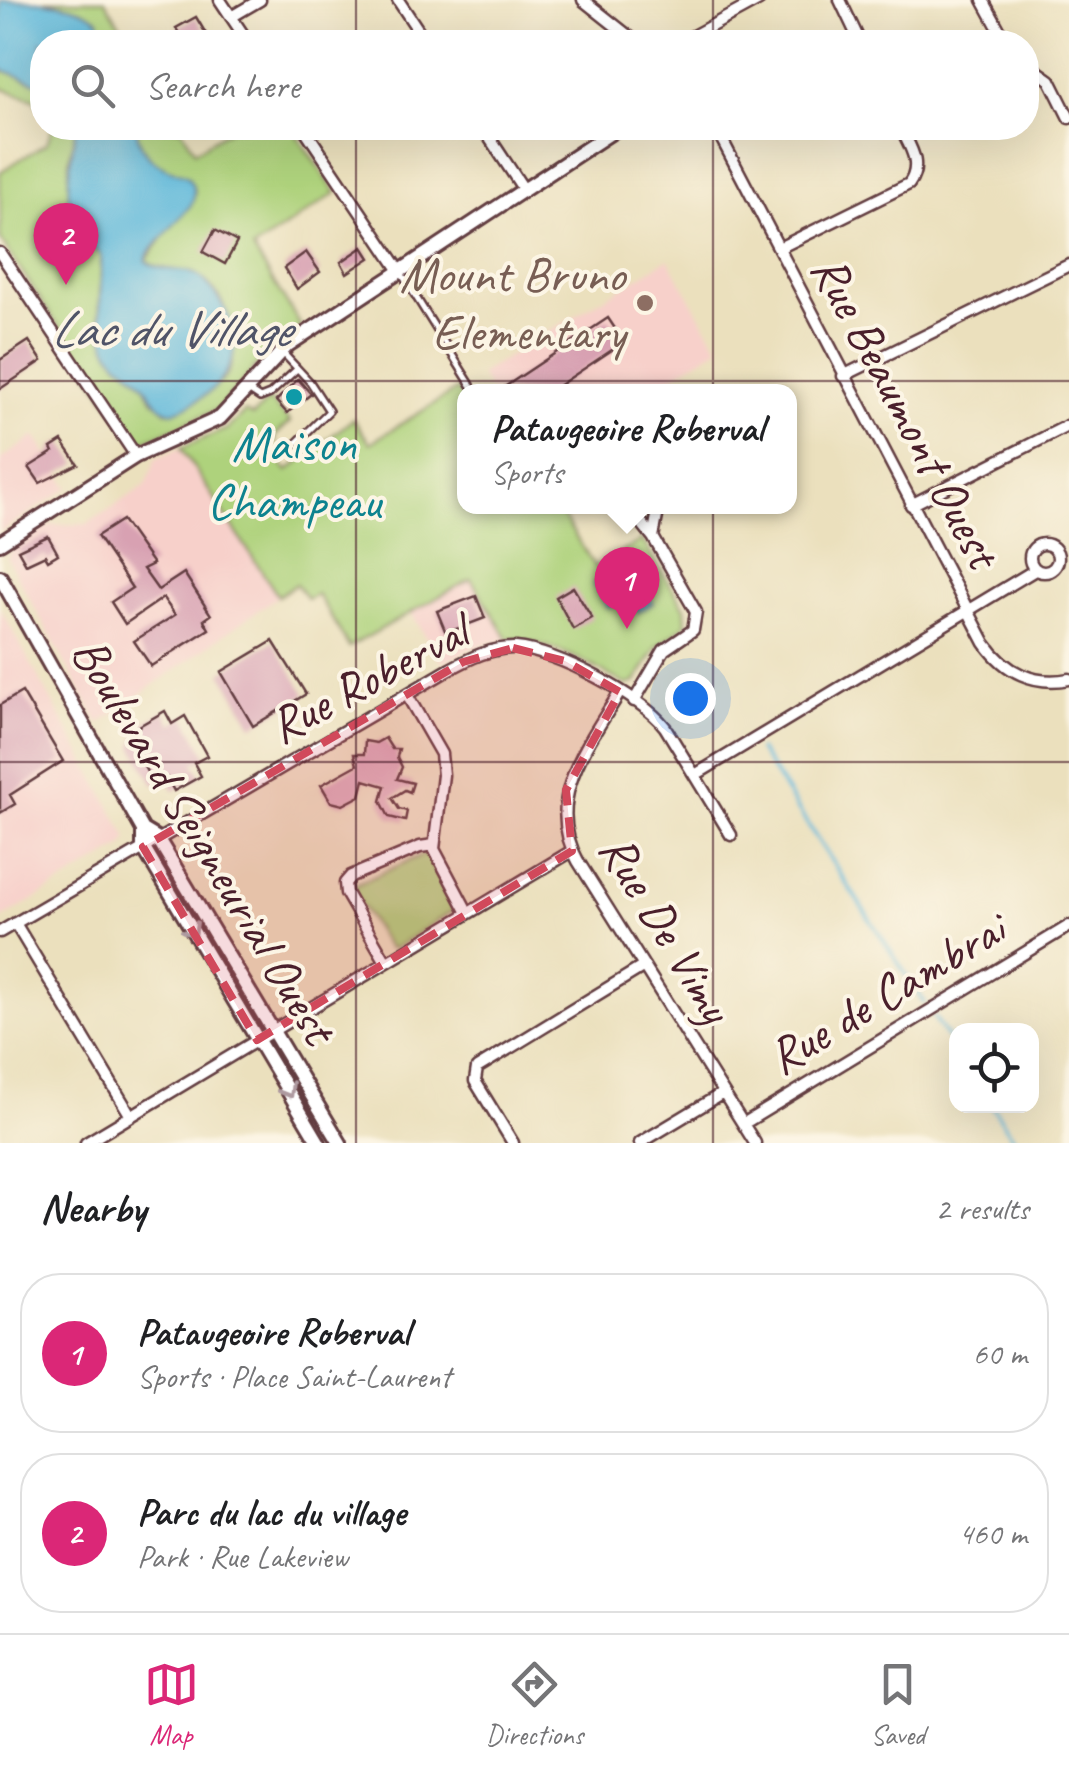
<!DOCTYPE html>
<html lang="en">
<head>
<meta charset="utf-8">
<style>
	body { margin:0; font-family:Caveat,sans-serif; background:#f2f2f2; color:#202124 }
	.controls { position:absolute; right:30px; bottom:30px; display:grid; overflow:hidden; border-radius:20px; box-shadow:0 10px 40px #0002 }
	.controls button { width:90px; height:90px; display:grid; place-items:center; padding:0; border:0; border-bottom:2px solid #e0e0e0; background:#fff; color:#202124; font:50px sans-serif }
	.you { position:absolute; left:690px; top:698px; width:35px; height:35px; margin:-25px; border:8px solid #fff; border-radius:50%; background:#1a73e8; box-shadow:0 0 0 15px #1a73e833 }
	.badge { display:grid; place-items:center; width:65px; height:65px; border-radius:50%; background:#db2777; color:#fff; font-size:32px; font-weight:700 }
	.pin { position:absolute; translate:-50% -82px; filter:drop-shadow(0 2px 5px #0008) }
	.pin::after { content:''; position:absolute; top:52px; width:35px; height:30px; background:inherit; clip-path:polygon(0 0,100% 0,50% 100%) }
	.popup { position:absolute; left:457px; top:384px; width:340px; height:130px; box-sizing:border-box; display:grid; place-content:center; border-radius:20px; background:#fff; filter:drop-shadow(0 2px 8px #0005); font-size:32px; white-space:nowrap; color:#757577 }
	.popup b { font-size:38px; color:#202124 }
	.popup::after { content:''; position:absolute; left:50%; top:100%; margin-left:-20px; border:20px solid transparent; border-top-color:#fff }
	.list { margin:0; padding:0; list-style:none }
	h2 { display:flex; justify-content:space-between; align-items:center; height:130px; margin:0; padding:0 40px; font-size:42px }
	h2 small { font-size:32px; font-weight:400; color:#757577 }
	.list li { display:grid; grid-template-columns:65px 1fr auto; gap:30px; align-items:center; box-sizing:border-box; height:160px; margin:0 20px 20px; padding:0 20px; border:2px solid #e0e0e0; border-radius:40px }
	.list b { display:block; font-size:38px; white-space:nowrap }
	.list p { margin:0; font-size:32px; white-space:nowrap; color:#757577 }
	.list em { font-size:32px; font-style:normal; color:#757577 }
	.icon { flex:none; width:55px; height:55px; fill:none; stroke:currentColor; stroke-width:2; stroke-linecap:round; stroke-linejoin:round }
	.map { position:relative; flex:none; width:1069px; height:1143px; overflow:hidden }
	.search { position:absolute; background:#fff; box-shadow:0 10px 40px #0002; left:30px; right:30px; top:30px; height:110px; display:flex; align-items:center; gap:25px; box-sizing:border-box; padding:0 35px; border-radius:40px; color:#757577; font-size:38px }
	.sheet { height:490px; background:#fff }
	nav { display:flex; justify-content:space-around; align-items:center; box-sizing:border-box; height:140px; border-top:2px solid #e0e0e0; background:#fff; font-size:28px; color:#757577 }
	nav a { display:grid; justify-items:center; gap:5px }
	nav .on { color:#db2777 }
	.map>svg:first-child { display:block }
	.built { fill:#f7d0ca }
	.green { fill:#aed27c; stroke:#7c7854; stroke-width:2.5 }
	.water { fill:#5cb7da; stroke:#536b82; stroke-width:2.5 }
	.lines { fill:none; stroke-linecap:round; stroke-linejoin:round }
	.stream { stroke:#5cb7da; stroke-width:4 }
	.building { fill:#d8a1b2 }
	.service-casing { stroke:#623c41; stroke-width:10 }
	.minor-casing { stroke:#623c41; stroke-width:15 }
	.tertiary-casing { stroke:#623c41; stroke-width:18 }
	.service { stroke:#fff; stroke-width:5 }
	.minor { stroke:#fff; stroke-width:10 }
	.tertiary { stroke:#fff; stroke-width:12 }
	.oneway { stroke:#ae9aa0 }
	.marked { fill:#d1495b; fill-opacity:0.2; stroke:#d1495b; stroke-width:8; stroke-dasharray:20 12; stroke-linejoin:round }
	.grid { fill:none; stroke:#4a1f2b; stroke-width:2.5; stroke-opacity:0.55 }
	.education-dot { fill:#8d6e63; stroke:#fcf5e5; stroke-width:4 }
	.culture-dot { fill:#0f9aa8; stroke:#fcf5e5; stroke-width:4 }
	.labels { text-anchor:middle; dominant-baseline:central; stroke-width:8; stroke-linejoin:round; paint-order:stroke }
	.education-label { font-size:50px; fill:#785e54; stroke:#fcf5e5; text-anchor:end }
	.street-label { font-size:50px; fill:#4a1f2b; stroke:#fcf5e5 }
	.culture-label { font-size:50px; fill:#0d838f; stroke:#fcf5e5 }
	.water-label { font-size:52px; font-style:italic; fill:#505468; stroke:#fcf5e5 }
</style>
</head>
<body>
<div class="map">
<svg width="1069" height="1143" viewBox="0 0 1069 1143">
	<rect width="100%" height="100%" fill="#fcf5e5"/>
	<filter id="ink" filterUnits="userSpaceOnUse"><feTurbulence type="fractalNoise" baseFrequency=".01" numOctaves="2"/><feDisplacementMap in="SourceGraphic" scale="20" xChannelSelector="R" yChannelSelector="G"/><feConvolveMatrix kernelMatrix="1 2 1 2 8 2 1 2 1" color-interpolation-filters="sRGB"/></filter>
	<filter id="wash" filterUnits="userSpaceOnUse"><feTurbulence type="fractalNoise" baseFrequency=".0048" numOctaves="4" result="noise"/><feDisplacementMap in="SourceGraphic" scale="40" xChannelSelector="R" yChannelSelector="G"/><feGaussianBlur stdDeviation="2.25" result="paint"/><feColorMatrix in="noise" values="0 0 0 0 0 0 0 0 0 0 0 0 0 0 0 0 0 1.4 0 .05"/><feComposite in="paint" operator="in"/></filter>
	<g filter="url(#wash)">
		<rect width="100%" height="100%" fill="#ebe0bd"/>
		<path class="built" d="M668,259L719,348L648,391H490L480,374Z
			M35,436L69,488L0,532V460Z
			M179,449L278,596L99,724L7,558L11,550L50,525L87,524L146,485L156,458Z
			M471,578L508,639L481,645L442,663L410,611Z
			M0,608L128,838L124,846L0,920Z"/>
		<path class="green" d="M44,0H105L130,42H103L104,36L82,10Z
			M0,69L42,85V111L34,99L0,88Z
			M52,128H76L69,160V201L88,244L101,255L99,324L115,359L143,382L152,399L167,412C184,403 209,395 222,381C247,355 228,292 198,276C182,267 160,273 146,261L195,192C184,159 146,182 136,128H181L195,151L232,128H292L336,193L253,249L301,326L267,354L218,409L144,441L131,435L0,239V172L47,143Z
			M458,389L464,400V506L557,507L595,567L642,540L685,608L686,624L656,648L636,682L626,685C588,663 553,642 508,639L471,579L349,647L317,594L307,599L296,584L278,596L181,448L227,429L245,412L253,416L269,400L290,422L273,438L276,442L269,449L288,471L353,419L370,443Z
			M424,854L429,857L454,910L395,948H388L354,894L355,885Z"/>
		<path class="water" d="M0,0C31,0 74,0 99,20L103,42H42V85L0,69Z
			M76,128H136C141,159 160,167 187,176C194,185 197,194 191,205L148,254L146,261C159,273 182,267 197,275C207,280 212,290 218,298C254,349 227,392 173,412C155,409 153,393 141,381C134,373 124,368 117,361C90,332 104,290 101,255C96,248 89,246 83,239C59,207 70,163 76,128Z
			M628,562L653,603L638,612L627,596L608,608L593,584Z"/>
		<g class="lines">
			<path class="stream" d="M759,750L924,1002
				M934,1017L956,1051
				M992,1106L1017,1143"/>
		</g>
		<g id="blocks">
			<path class="building" d="M196,17L211,42H184L176,28Z
				M215,230L237,242L225,264L203,252Z
				M363,247L370,258L347,273L341,262Z
				M306,252L320,272L297,289L284,268Z
				M608,318L624,342L549,392H497Z
				M29,341L42,361L0,389V360Z
				M298,379L311,394L287,413L276,401Z
				M62,441L78,464L40,483L29,467L53,452L51,448Z
				M122,520L153,564L143,569L158,590L184,573L211,615L204,620L209,629L151,666L134,641L175,615L163,598L125,624L111,602L132,588L97,536Z
				M48,536L58,554L48,560L45,555L26,564L18,550Z
				M573,587L592,618L573,629L556,597Z
				M476,596L485,618L446,633L437,611Z
				M273,641L306,694L253,726L221,672Z
				M22,692L63,761L10,795L15,804L0,813V705Z
				M165,711L172,724L185,716L207,756L194,763L201,776L174,791L167,778L154,785L133,746L139,726Z
				M385,738L392,749H399L397,757L402,767L397,779L413,783L410,792L405,790L392,798L399,809L407,811L405,821L389,817L381,801L385,786L364,780L360,796L343,805L331,802L321,785L357,765L354,754H364L365,741L376,743Z"/>
		</g>
	</g>
	<g filter="url(#ink)">
		<use href="#blocks" fill-opacity="0" stroke="#623c41" stroke-width="2.5"/>
		<g class="lines">
			<g class="service-casing">
				<path id="service" d="M401,273L471,385
					M283,353L310,382L329,411L289,450
					M248,390L260,398L270,394L297,369"/>
			</g>
			<g class="minor-casing">
				<path id="minor" d="M220,0L248,42
					M398,0L426,42
					M583,0L636,42
					M840,0L860,42
					M983,0L1006,42
					M231,17L260,0
					M682,42L759,0
					M1026,63L1050,80L1069,118
					M304,128L400,271
					M483,128L524,190
					M716,128L985,643C1005,672 1034,686 1069,679
					M779,248L909,184C923,164 910,147 901,128
					M0,253L136,456
					M843,376L1069,265
					M911,505L1069,425
					M628,506L653,537L659,506
					M1030 558a14 14 0 1 1 28 0a14 14 0 1 1-28 0Z
					M620,692C588,745 543,799 578,861L755,1143
					M407,695L441,754L443,775L434,849L468,913
					M634,701L664,650L693,630L696,612L653,537
					M695,775L1035,570
					M15,923L131,1116
					M0,932L450,669C470,658 492,647 516,648C556,651 641,696 665,727L731,835
					M386,962L346,893L345,883L351,876L420,847L434,845
					M743,1124L1069,926
					M86,1143L572,851
					M513,1143L475,1081L477,1068L644,966
					M640,1143L723,1093"/>
			</g>
			<g class="tertiary-casing">
				<path id="tertiary" d="M0,543L136,456L220,418L288,345L618,128
					M0,577L143,830L158,839L340,1143
					M143,831V847L319,1143"/>
			</g>
			<use href="#service" class="service"/>
			<use href="#minor" class="minor"/>
			<use href="#tertiary" class="tertiary"/>
		</g>
		<defs><path id="oneway-chevron" d="M-2-3.5L2.5 0L-2 3.5" fill="none" stroke-width="1.6" stroke-linecap="round" stroke-linejoin="round" transform="scale(2.5)"/></defs>
		<g class="oneway">
			<use href="#oneway-chevron" transform="translate(192 931) rotate(59)"/>
			<use href="#oneway-chevron" transform="translate(288 1091) rotate(59)"/>
		</g>
	</g>
	<path class="marked" d="M513,648L565,661L620,692L566,790L572,851L257,1040L143,847L463,662Z"/>
	<path class="grid" d="M356,0V42M713,0V42M356,128V1143M713,128V1143M0,381H1069M0,762H1069"/>
	<circle class="education-dot" cx="645" cy="303" r="10"/>
	<circle class="culture-dot" cx="294" cy="397" r="10"/>
	<g class="labels">
		<g class="education-label">
			<text x="625" y="274">Mount Bruno<tspan x="625" dy="58">Elementary</tspan></text>
		</g>
		<g class="street-label">
			<text transform="translate(906 411) rotate(62)">Rue Beaumont Ouest</text>
			<text transform="translate(368 679) rotate(-28)">Rue Roberval</text>
			<text transform="translate(204 840) rotate(59)">Boulevard Seigneurial Ouest</text>
			<text transform="translate(666 928) rotate(59)">Rue De Vimy</text>
			<text transform="translate(886 993) rotate(-31)">Rue de Cambrai</text>
		</g>
		<g class="culture-label">
			<text x="294" y="443">Maison<tspan x="294" dy="58">Champeau</tspan></text>
		</g>
		<g class="water-label">
			<text x="170" y="329">Lac du Village</text>
		</g>
	</g>
</svg>
<div class="controls">
<button><svg class="icon" aria-label="locate" viewBox="0 0 24 24"><circle cx="12" cy="12" r="6"/><path d="M12 2v4M12 18v4M2 12h4M18 12h4"/></svg></button>
</div>
<div class="you"></div>
<div class="pin badge" style="left:627px;top:629px">1</div>
<div class="popup"><b>Pataugeoire Roberval</b>Sports</div>
<div class="pin badge" style="left:66px;top:285px">2</div>
<div class="search"><svg class="icon" aria-label="search" viewBox="0 0 24 24"><circle cx="10" cy="10" r="6"/><path d="M15 15l6 6"/></svg>Search here</div>
</div>
<section class="sheet">
<h2>Nearby<small>2 results</small></h2>
<ul class="list">
<li><span class="badge">1</span><div><b>Pataugeoire Roberval</b><p>Sports · Place Saint-Laurent</p></div><em>60 m</em></li>
<li><span class="badge">2</span><div><b>Parc du lac du village</b><p>Park · Rue Lakeview</p></div><em>460 m</em></li>
</ul>
</section>
<nav>
<a class="on"><svg class="icon" aria-label="map" viewBox="0 0 24 24"><path d="M3 6l6-2 6 2 6-2v14l-6 2-6-2-6 2zM9 4v14M15 6v14"/></svg>Map</a>
<a><svg class="icon" aria-label="directions" viewBox="0 0 24 24"><path d="M12 3l9 9-9 9-9-9zM9 14v-3h6M13 9l2 2-2 2"/></svg>Directions</a>
<a><svg class="icon" aria-label="saved" viewBox="0 0 24 24"><path d="M7 4h10v16l-5-4-5 4z"/></svg>Saved</a>
</nav>
</body>
</html>
